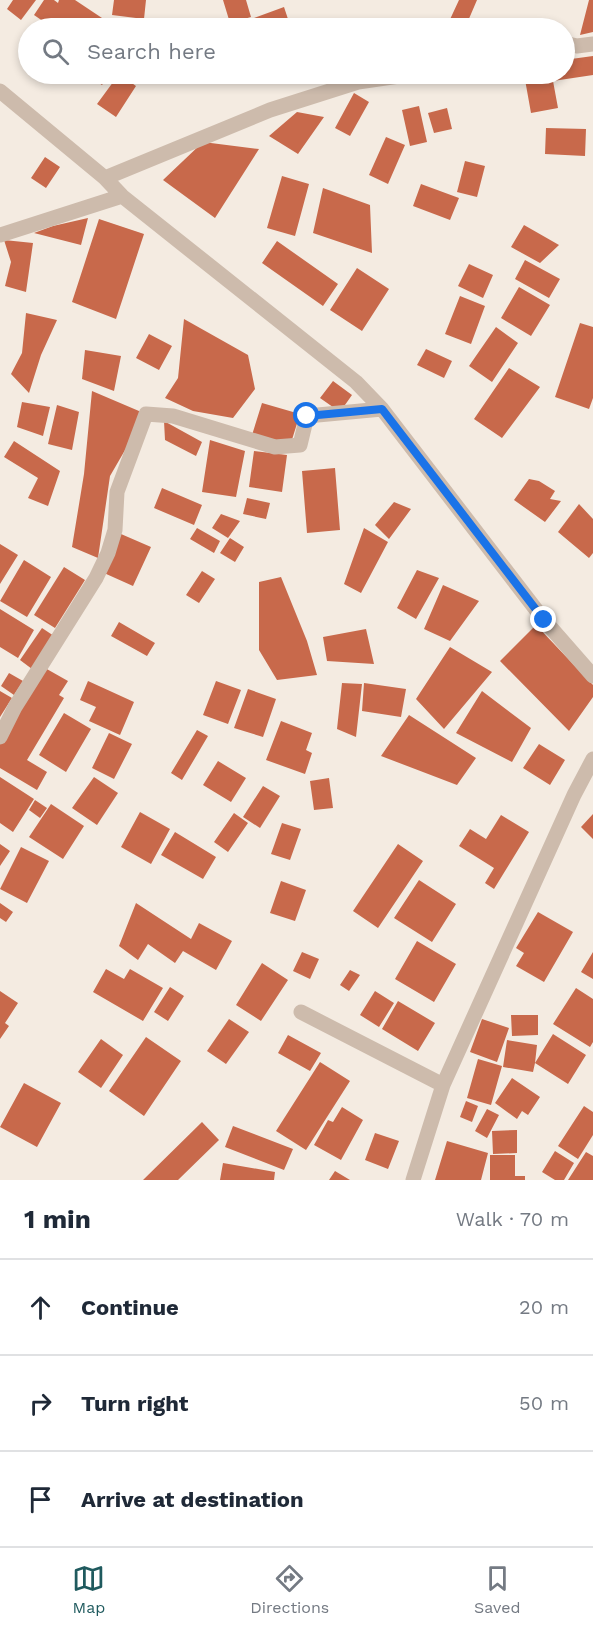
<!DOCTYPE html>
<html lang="en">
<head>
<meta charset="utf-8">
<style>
	body { margin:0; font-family:"Work Sans",sans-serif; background:#f6f6f7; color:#1f2937 }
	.stop { position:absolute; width:18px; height:18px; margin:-14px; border:4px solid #1a73e8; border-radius:50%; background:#fff }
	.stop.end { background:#1a73e8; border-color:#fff; box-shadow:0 2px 6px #0008 }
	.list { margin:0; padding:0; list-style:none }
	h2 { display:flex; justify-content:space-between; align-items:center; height:78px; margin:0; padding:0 24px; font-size:26px }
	h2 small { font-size:20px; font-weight:400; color:#747a83 }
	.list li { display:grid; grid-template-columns:39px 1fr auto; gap:18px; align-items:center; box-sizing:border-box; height:96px; padding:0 24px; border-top:2px solid #e0e1e3 }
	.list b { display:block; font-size:22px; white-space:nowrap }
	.list em { font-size:20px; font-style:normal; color:#747a83 }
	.icon { flex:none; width:33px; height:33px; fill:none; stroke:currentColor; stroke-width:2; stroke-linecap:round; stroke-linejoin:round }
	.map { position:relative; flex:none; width:593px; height:1180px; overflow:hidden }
	.search { position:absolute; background:#fff; box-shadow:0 3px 9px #0003; left:18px; right:18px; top:18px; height:66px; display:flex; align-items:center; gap:15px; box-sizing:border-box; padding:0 21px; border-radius:33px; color:#747a83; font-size:22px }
	.sheet { height:366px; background:#fff }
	nav { display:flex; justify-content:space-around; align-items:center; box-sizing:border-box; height:84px; border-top:2px solid #e0e1e3; background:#fff; font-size:16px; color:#747a83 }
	nav a { display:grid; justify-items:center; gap:3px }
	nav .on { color:#1f5a5e }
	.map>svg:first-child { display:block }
	.building { fill:#c8694b }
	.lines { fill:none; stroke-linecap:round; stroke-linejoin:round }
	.minor { stroke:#cdbbac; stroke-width:15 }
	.route { stroke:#1a73e8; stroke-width:8 }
</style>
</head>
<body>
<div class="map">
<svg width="593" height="1180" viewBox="0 0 593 1180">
	<rect width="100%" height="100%" fill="#f4ebe1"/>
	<path class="building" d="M13,0H36L21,20L7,9Z
		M44,0H54L58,3L59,0H75L111,24L108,28H48L50,26L34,15Z
		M114,0H146L144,19L112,15Z
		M223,0H246L251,17L230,23Z
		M459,0H477L465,28H446Z
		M589,0H593V32L580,35Z
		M284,7L291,28H248L246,21Z
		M406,19L422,28H400Z
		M593,56V75L553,81L558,108L531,113L524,74H564V60Z
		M96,74H110L102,85L93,79Z
		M119,74L136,86L116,117L97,104Z
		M256,74H284V75L257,80Z
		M354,93L369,102L350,136L335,128Z
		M419,106L427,142L410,146L402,110Z
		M447,108L452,129L434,133L428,113Z
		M297,112L324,117L298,154L269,136Z
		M546,128L586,129L585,156L545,154Z
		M386,137L405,145L388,184L369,175Z
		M203,142L259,149L215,218L163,180Z
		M45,157L60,167L46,188L31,178Z
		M465,161L485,166L477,197L457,192Z
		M282,176L309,184L295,236L267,228Z
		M421,184L459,198L450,220L413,206Z
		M323,188L370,205L372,253L313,233Z
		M88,218L81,245L34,233L53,226Z
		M99,219L144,234L116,319L72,302Z
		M524,225L559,245L540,263L511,247Z
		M4,240L33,243L26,292L5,286L11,262Z
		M277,241L338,284L323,306L262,263Z
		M525,260L560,279L549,298L515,279Z
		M469,264L493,275L483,298L458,286Z
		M357,268L389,289L362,331L330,310Z
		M519,287L550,305L531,336L501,318Z
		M460,296L485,306L471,344L445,334Z
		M26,313L57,320L41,355L29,393L11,374L22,353Z
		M184,319L248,355L255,389L233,418L193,411L165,398L178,378Z
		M580,323L593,327V398L589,409L555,397Z
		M496,327L518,343L492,382L469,366Z
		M149,334L172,346L159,370L136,358Z
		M426,349L452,361L444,378L417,365Z
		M85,350L121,356L114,391L82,379Z
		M509,368L540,387L502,438L474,419Z
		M333,381L352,395L340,412L320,398Z
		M92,391L146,414L110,476L98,558L72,547L84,474Z
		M22,402L50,407L43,436L17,427Z
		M262,403L300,414L290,446L252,435Z
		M57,405L79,412L72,450L48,444Z
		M164,421L202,442L196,456L165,440Z
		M210,440L245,451L236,497L202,492Z
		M14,441L60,471L48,506L28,498L38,478L4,457Z
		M254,451L287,455L282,492L249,487Z
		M335,468L340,530L307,533L302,471Z
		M529,479L539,481L555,491L550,499L561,501L545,522L514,500Z
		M162,488L202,505L194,525L154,508Z
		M247,498L270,503L266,519L243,514Z
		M394,502L411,509L389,539L375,525Z
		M579,504L593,519V553L589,558L558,532Z
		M221,514L240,521L228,538L212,528Z
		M197,528L220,541L214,553L190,539Z
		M364,528L388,542L361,593L344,584Z
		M121,534L151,547L133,586L104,573Z
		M230,538L244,547L235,562L220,553Z
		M0,544L18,555L0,584Z
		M24,560L51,577L27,617L0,601Z
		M64,567L85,580L55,628L34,615Z
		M417,570L439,578L416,619L397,608Z
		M202,571L215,579L199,603L186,595Z
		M281,577L307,641L317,675L277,680L259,650V582Z
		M443,585L479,601L450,641L424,629Z
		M0,609L34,630L18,658L0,647Z
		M119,622L155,643L147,656L111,636Z
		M536,625L593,685V697L569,731L500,661Z
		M42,628L54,636L32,669L20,660Z
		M366,629L374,664L327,661L323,637Z
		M450,647L492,672L444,729L416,699Z
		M45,668L68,681L59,695L64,698L27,760L47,772L37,790L0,768V743Z
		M9,673L23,681L14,695L1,686Z
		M88,681L134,702L120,735L89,721L96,707L80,700Z
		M216,681L241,690L228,724L203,715Z
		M342,683L362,684L356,737L337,729Z
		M364,683L406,689L401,717L362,711Z
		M248,689L276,699L263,737L234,728Z
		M0,691L12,698L0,717Z
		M482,691L531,728L512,762L456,733Z
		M64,713L91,729L66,772L39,755Z
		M409,715L476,758L457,785L381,756Z
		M281,721L312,733L306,750L312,753L305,774L266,760Z
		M197,730L208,736L182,780L171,773Z
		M109,733L132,744L114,779L92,768Z
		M539,744L565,760L550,785L523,768Z
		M218,761L246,778L231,802L203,785Z
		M0,777L34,799L13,832L0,823Z
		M94,777L118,793L97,825L72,808Z
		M329,778L333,808L314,810L310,781Z
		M263,786L280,796L260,828L243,817Z
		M35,800L47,808L40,818L29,810Z
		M51,804L84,826L63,859L29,837Z
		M140,812L170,829L151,864L121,847Z
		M234,813L248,823L228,852L214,842Z
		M593,814V839L581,827Z
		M501,815L529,832L494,889L485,883L494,868L459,846L470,829L486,839Z
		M282,823L301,829L290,860L271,854Z
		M175,832L216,857L203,879L161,855Z
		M0,844L10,851L0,866Z
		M398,844L423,861L378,928L353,911Z
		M21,847L49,861L27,903L0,889Z
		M419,880L456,904L432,942L394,918Z
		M281,881L306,890L295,921L270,913Z
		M0,903L13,912L6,922L0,918Z
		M136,903L191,939L199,923L232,941L216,970L183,951L175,963L148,944L138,960L119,946Z
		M538,912L573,932L544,982L516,966L524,953L516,948Z
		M417,941L456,964L434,1002L395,979Z
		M302,952L319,959L310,979L293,971Z
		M593,952V979L581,972Z
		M262,963L288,980L261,1021L236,1005Z
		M106,969L124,979L130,969L163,988L143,1021L93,992Z
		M350,970L360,975L349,991L340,985Z
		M170,987L184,996L168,1021L154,1012Z
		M576,988L593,999V1042L590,1047L553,1024Z
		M0,991L18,1003L5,1023L9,1026L0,1039Z
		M375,991L394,1003L379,1027L360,1015Z
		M398,1001L435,1023L418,1051L382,1029Z
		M511,1015H538V1035L512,1036Z
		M229,1019L249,1032L226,1064L207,1051Z
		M482,1019L509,1028L497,1062L470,1052Z
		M553,1034L586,1055L568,1084L535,1063L533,1072L503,1067L507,1040L537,1045L535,1063Z
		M288,1035L321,1053L310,1071L278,1053Z
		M146,1037L181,1061L144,1116L109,1091Z
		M101,1039L123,1055L101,1088L78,1072Z
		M478,1059L502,1066L491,1105L467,1098Z
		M320,1062L350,1081L306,1150L276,1131Z
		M512,1078L540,1097L528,1115L522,1111L517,1119L495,1103Z
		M24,1083L61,1103L37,1147L0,1127Z
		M466,1101L478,1106L472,1122L460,1117Z
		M584,1106L593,1112V1135L578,1159L558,1146Z
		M342,1107L363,1120L341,1160L314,1145L328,1120L333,1122Z
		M487,1109L499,1115L487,1138L475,1131Z
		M202,1122L219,1140L178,1180H143Z
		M233,1126L293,1149L284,1170L225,1147Z
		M517,1130V1153L493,1154L492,1131Z
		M375,1133L399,1141L388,1169L365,1160Z
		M447,1141L488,1153L481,1180H435Z
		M555,1151L574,1163L564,1180H555L542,1172Z
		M586,1152L593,1156V1180H568Z
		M490,1155H515V1176H525V1180H490Z
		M223,1163L275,1172L274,1180H220Z
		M335,1171L350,1180H329Z"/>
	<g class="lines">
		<path class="minor" d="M564,43L577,46L593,44
			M0,91L105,178L122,196L356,382L382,409L544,620L593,676
			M105,178L270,110L358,82L413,74
			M0,235L122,196
			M0,737L15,707L96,578L108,553L115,530L117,492L146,414L173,416L275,447L300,445L307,416L382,409
			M301,1012L443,1085
			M413,1180L443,1085L574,795L593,759"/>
	</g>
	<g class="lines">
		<path class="route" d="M307,416L382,409L544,620"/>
	</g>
</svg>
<div class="stop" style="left:307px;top:416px"></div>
<div class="stop end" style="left:544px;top:620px"></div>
<div class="search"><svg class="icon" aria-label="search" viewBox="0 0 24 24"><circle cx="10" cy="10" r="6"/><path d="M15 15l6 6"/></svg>Search here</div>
</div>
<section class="sheet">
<h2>1 min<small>Walk · 70 m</small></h2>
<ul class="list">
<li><svg class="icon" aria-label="ahead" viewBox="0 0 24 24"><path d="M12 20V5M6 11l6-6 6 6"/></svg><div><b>Continue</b></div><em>20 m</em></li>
<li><svg class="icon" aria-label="right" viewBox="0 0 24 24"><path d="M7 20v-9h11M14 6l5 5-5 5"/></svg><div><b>Turn right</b></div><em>50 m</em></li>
<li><svg class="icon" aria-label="arrive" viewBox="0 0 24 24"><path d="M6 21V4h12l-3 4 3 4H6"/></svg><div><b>Arrive at destination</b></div></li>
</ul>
</section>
<nav>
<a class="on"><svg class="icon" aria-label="map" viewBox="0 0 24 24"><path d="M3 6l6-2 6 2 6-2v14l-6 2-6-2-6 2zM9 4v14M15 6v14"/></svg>Map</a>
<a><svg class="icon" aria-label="directions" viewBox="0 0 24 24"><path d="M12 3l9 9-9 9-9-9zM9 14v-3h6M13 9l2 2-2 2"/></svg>Directions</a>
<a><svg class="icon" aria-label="saved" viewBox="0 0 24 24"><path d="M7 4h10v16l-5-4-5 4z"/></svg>Saved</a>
</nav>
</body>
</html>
